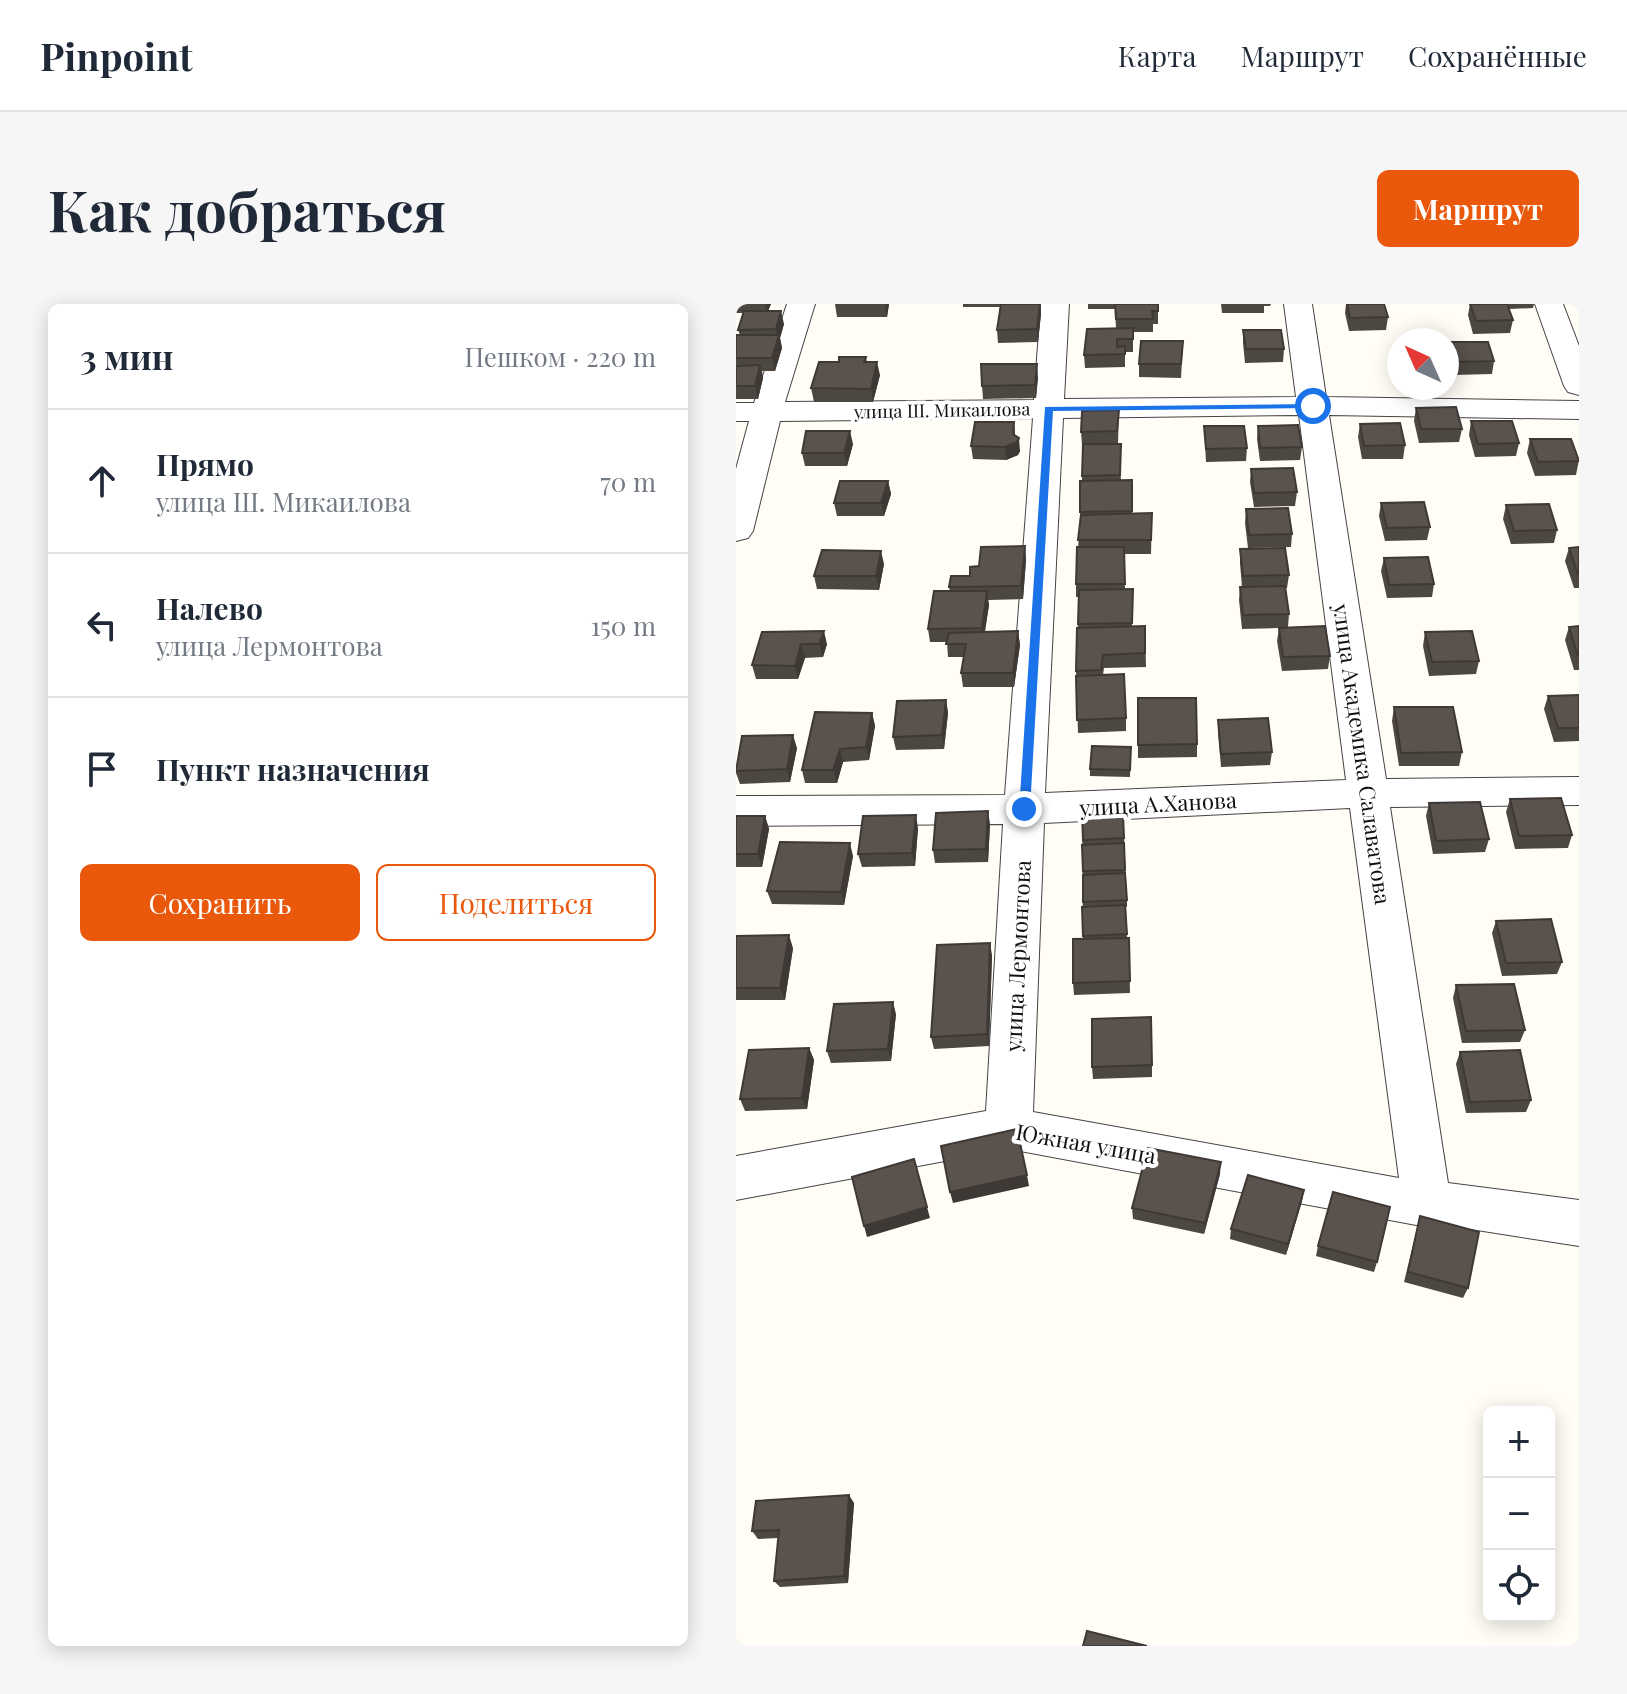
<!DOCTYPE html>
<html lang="ru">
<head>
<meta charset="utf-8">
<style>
	body { margin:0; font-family:"Playfair Display",serif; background:#f6f6f7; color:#1f2937 }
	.controls { position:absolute; right:24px; bottom:24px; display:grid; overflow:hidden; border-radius:12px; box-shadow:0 4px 20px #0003 }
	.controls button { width:72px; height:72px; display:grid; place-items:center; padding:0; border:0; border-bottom:2px solid #e0e1e3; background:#fff; color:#1f2937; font:40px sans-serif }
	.compass { position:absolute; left:651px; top:24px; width:72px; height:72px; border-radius:50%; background:#fff; box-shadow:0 4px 20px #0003; rotate:315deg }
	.stop { position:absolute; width:24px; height:24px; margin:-18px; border:6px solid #1a73e8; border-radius:50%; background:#fff }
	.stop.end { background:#1a73e8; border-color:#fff; box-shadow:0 2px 8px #0008 }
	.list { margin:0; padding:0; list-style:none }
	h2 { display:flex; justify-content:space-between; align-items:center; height:104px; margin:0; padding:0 32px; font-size:34px }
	h2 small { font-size:26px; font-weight:400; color:#747a83 }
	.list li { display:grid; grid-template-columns:52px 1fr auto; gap:24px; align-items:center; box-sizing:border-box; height:144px; padding:0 32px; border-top:2px solid #e0e1e3 }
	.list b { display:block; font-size:30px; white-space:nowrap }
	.list p { margin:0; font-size:26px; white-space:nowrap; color:#747a83 }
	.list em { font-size:26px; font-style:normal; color:#747a83 }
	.actions { display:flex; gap:16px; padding:24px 32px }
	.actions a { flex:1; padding:18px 0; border:2px solid #ea580c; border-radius:12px; text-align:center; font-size:28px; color:#ea580c }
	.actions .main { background:#ea580c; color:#fff }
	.icon { flex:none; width:44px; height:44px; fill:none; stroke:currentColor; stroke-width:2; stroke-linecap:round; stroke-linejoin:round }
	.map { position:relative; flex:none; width:843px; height:1342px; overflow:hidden; border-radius:12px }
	header { display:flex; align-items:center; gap:48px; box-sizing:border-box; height:112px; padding:0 40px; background:#fff; border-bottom:2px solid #e0e1e3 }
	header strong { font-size:38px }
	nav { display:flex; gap:44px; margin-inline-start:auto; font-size:28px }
	.intro { display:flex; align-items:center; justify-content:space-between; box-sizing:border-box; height:192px; padding:0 48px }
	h1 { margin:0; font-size:56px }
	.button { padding:20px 36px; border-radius:12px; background:#ea580c; color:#fff; font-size:28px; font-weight:700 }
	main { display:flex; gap:48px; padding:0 48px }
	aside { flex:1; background:#fff; border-radius:12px; box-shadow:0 4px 20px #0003 }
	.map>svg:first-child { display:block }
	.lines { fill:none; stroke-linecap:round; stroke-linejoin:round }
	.minor-casing { stroke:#444; stroke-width:2 }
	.minor { fill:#fff; fill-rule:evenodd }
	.wall { fill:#4d4742 }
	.shaded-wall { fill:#3f3936 }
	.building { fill:#5a524d; stroke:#3f3936; stroke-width:2 }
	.route { fill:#1a73e8 }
	.labels { text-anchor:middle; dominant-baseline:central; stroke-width:8; stroke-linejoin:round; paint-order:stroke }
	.far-street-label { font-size:18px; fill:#111; stroke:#fff }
	.street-label { font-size:22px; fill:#111; stroke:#fff }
</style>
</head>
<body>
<header>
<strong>Pinpoint</strong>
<nav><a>Карта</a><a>Маршрут</a><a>Сохранённые</a></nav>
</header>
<div class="intro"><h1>Как добраться</h1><a class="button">Маршрут</a></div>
<main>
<aside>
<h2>3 мин<small>Пешком · 220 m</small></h2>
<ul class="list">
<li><svg class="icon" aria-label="ahead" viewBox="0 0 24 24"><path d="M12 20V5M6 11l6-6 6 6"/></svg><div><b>Прямо</b><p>улица Ш. Микаилова</p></div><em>70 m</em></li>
<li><svg class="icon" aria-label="left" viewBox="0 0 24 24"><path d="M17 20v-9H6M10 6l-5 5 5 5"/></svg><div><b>Налево</b><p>улица Лермонтова</p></div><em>150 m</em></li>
<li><svg class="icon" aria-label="arrive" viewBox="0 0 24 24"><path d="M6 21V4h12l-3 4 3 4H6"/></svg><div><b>Пункт назначения</b></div></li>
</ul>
<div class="actions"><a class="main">Сохранить</a><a>Поделиться</a></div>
</aside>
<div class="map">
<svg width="843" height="1342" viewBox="0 0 843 1342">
	<rect width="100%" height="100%" fill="#fffdf5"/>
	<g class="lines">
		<g class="minor-casing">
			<path id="minor" d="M51,0H79L49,98L298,96L305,0H333L328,95L560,93L548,0H576L590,93L843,97V115L593,111L650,475L843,473V501L654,503L712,879L843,896V942L728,924L691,923L273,845L0,896V852L250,807L267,520L0,522V492L269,491L297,114L44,117L17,227L12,234L0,237V165L13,117H0V99H18ZM563,111L610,476L309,489L327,114ZM614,504L663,874L297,808L308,519Z
				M799,0H827L843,42V91L832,88L828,82Z"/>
		</g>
		<use href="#minor" class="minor"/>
	</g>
	<path class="wall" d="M0,0H35L32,7L48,20L44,34L46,44L39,67H26L27,74L22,95H0V31H4L2,26L7,9H0Z
		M99,0H153L151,13H101Z
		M227,0H304L305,10L302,38L262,39L261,26L264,3H227Z
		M352,0H422V20H417V28H397V48H389V63L349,64L348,51L380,24L379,5H352Z
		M485,0H535L534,2H528V9H486Z
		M610,0H648L652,13L650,26L613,27L609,9Z
		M734,0H798L797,4L773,5L777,16L774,29L737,30L732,11Z
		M507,26L548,45L547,58L509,59L507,39Z
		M447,37L445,74L403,73V60Z
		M714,38L758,57L756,70L718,71L712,51Z
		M130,53L131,58L144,71L137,98H78L75,84L103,58Z
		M302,73L300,94L247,95L246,82Z
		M680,104L726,125L723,138L683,139L678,117Z
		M383,106L382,140L385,176H396V210L416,209L415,250H388L389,285H397L396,323L409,322L410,363L368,364L367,371L390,414V427L342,429L340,367L343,293H340V280L346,177L347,141H346L345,128Z
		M735,117L783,139L780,152L739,153L733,131Z
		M278,118L279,132L284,147L282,151L270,156L237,155L235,142Z
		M624,120L669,141L667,155H626L622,133Z
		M468,122L511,144L510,157L470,158Z
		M522,122L566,143L564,156L524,157L521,135Z
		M794,135L843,156L840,171L799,172L791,149Z
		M117,140L111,162H69L66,149Z
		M515,165L561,188L559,202L518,203L514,178Z
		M152,177L155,190L148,212H101L98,199Z
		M645,199L694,223L691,236L649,237L643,212Z
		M770,201L821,226L818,239L775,240L767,215Z
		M510,205L556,230L555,243L512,244L509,219Z
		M289,242L290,256L287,295L252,296L253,301L249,328L282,327L284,341L278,383H227L225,369L228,353H212L211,338H194L192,325L214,287L213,283L234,272L243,262Z
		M843,243V284H838L829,257L833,244Z
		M504,245L553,271L551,284H549L553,310L552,323L594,352L592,365L546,367L541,337L543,324L506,325L503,296L504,283H506L504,259Z
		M648,254L698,280L696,293L651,294L645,267Z
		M148,260L143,286L81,285L78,272Z
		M843,322V366H838L829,336L833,323Z
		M26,328L91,340L87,353L69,354L62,375H20L16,361Z
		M689,328L743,357L740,370L693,372L687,342Z
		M843,391V437L818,438L808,405L812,392Z
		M402,394L461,440V453L402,454Z
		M210,396L212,409L208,445L160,446L157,433Z
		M658,403L726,448L723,462H663L656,417Z
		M136,409L139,422L133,456L107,458L101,479H69L66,466Z
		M482,416L536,448L534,461L485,463L482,429Z
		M395,443L394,473L354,472V465Z
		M61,444L54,478L4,480L0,469V462Z
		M774,495L836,531L832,544L779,545L770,508Z
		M693,499L753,535L749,548L697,550L690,512Z
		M387,509L391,596V603H390L391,634H393L394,689L338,691L337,679L347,635L346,510Z
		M0,512H29L33,525L26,563H0Z
		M254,520L252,558L199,559L197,546Z
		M182,524L179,562L126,563L122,550Z
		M117,552L108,601L36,600L31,587Z
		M760,617L826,658L821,670L766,672L756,629Z
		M0,632L57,644L49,696H0Z
		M256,651L253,742L198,745L195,733Z
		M720,681L789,726L784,738L726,739L717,694Z
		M160,710L155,757L95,759L91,747Z
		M73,744L78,756L71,805L9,807L4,795Z
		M724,748L795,796L790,808L730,809L720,760Z
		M416,761V773L357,775L356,763Z
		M484,870L468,930L397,915L396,904Z
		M568,886L566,897L550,951L494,935L495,925Z
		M684,912L732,984L727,994L668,978Z
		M582,942L641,958L638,968L580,952Z
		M118,1199L112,1279L44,1283L38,1277L42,1234L22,1235L16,1227Z"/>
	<path class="shaded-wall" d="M29,0H35L31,9Z
		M149,0H153L151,13Z
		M304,0L305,10L302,38L301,25Z
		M45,7L48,20L44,34L46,44L39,67L36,54L42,35L40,25Z
		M141,58L144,71L137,98L135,85Z
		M301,60L302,73L300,94L299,81Z
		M24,61L27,74L22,95L19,82Z
		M278,118L279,132L283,134L284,147L282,151L270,156L269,143L277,130Z
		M114,127L117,140L111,162L108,149Z
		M152,177L155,190L148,212L145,199Z
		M289,242L290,256L287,295L285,282Z
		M145,247L148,260L143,286L140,272Z
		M251,287L253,301L247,337L246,324Z
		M88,327L91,340L87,353L83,340Z
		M282,327L284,341L278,383L277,369Z
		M65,340L69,354L62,375L59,362Z
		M210,396L212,409L208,445L206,431Z
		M136,409L139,422L133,456L130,443Z
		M57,431L61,444L54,478L51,465Z
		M104,445L107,458L101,479L97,466Z
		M252,507L254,520L252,558L250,545Z
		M180,511L182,524L179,562L176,549Z
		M29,512L33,525L26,563L22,550Z
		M114,539L117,552L108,601L105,588Z
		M53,631L57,644L49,696L44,684Z
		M254,639L256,651L253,742L251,730Z
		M157,698L160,710L155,757L152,745Z
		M73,744L78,756L71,805L66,794Z
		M178,855L194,914L131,933L128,922Z
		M485,858L484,870L468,930L469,919Z
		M291,871L293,882L217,899L214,888Z
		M568,886L566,897L550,951L552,940Z
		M113,1191L118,1199L112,1279L108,1272Z"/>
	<path class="building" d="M265,0H304L301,25L261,26Z
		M379,0H422V7H416L417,15H380Z
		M611,0H648L652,13L614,14Z
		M734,0H771L777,16L740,17Z
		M8,7H45L40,25L2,26Z
		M397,24V35H381V43L389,42V50L348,51L351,25Z
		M507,26H545L548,45H510Z
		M0,31H43L36,54H0Z
		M405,37H447L445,60H403Z
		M714,38H752L758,57L720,58Z
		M103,53H130L128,58H141L135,85L75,84L83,58H103Z
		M245,60H301L299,81L246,82Z
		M24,61L19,82H0V62Z
		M720,103L726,125H685L680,104Z
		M383,106L381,127L345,128L346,107Z
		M735,117H776L783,139L742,140Z
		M239,118H278L277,130L283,134L281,138L269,143L235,142Z
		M664,119L669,141L628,142L624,120Z
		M562,121L566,143L524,144L522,122Z
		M468,122H508L511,144L470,145Z
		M70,127H114L108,149H66Z
		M794,135H835L843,157L802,158Z
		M347,140H385L384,171L346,172Z
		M557,164L561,188L518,189L515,165Z
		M396,176V207L344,208V177Z
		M104,177H152L145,199H98Z
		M688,198L694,223L651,224L645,199Z
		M813,200L821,226L778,227L770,201Z
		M552,204L556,230L513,231L510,205Z
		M416,209L415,236H342L345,211Z
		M289,242L285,282L213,283L215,272H234V263L243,262L245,243Z
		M341,243H388L389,280H340Z
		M843,243V270H842L833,244Z
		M549,244L553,271L507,272L504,245Z
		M86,246L145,247L140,272H78Z
		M692,253L698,280L653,281L648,254Z
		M549,282L553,310L507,311L504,283Z
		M397,285L396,319L342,320L343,286Z
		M198,287H251L246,324L192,325Z
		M409,322V349L367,351L365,366L340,367L341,324Z
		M589,322L594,352L547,353L543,324Z
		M843,322V352H842L833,323Z
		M88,327L83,340H65L59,362L16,361L26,328Z
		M282,327L277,369H225L230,340H210L213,329Z
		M736,327L743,357L696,358L689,328Z
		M388,370L390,414L341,416L340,372Z
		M843,391V424H822L812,392Z
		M402,394H460L461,440L402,441Z
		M210,396L206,431L157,433L161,397Z
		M658,403H717L726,448L665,449Z
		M79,408L136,409L130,443L104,445L97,466H66Z
		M532,414L536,448L485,450L482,416Z
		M57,431L51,465L0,467L6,432Z
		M356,442L395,443L394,466L354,465Z
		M825,494L836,531L783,532L774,495Z
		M744,498L753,535L700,537L693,499Z
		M252,507L250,545L197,546L200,509Z
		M387,509L388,534L347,536L346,510Z
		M180,511L176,549L122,550L127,512Z
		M0,512H29L22,550H0Z
		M44,538L114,539L105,588L31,587Z
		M388,539L389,566L347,567L346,541Z
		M389,569L391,596L347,598V571Z
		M389,601L391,630L347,632L346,603Z
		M815,615L826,658L770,659L760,617Z
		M53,631L44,684H0V632Z
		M393,634L394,677L337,679V635Z
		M254,639L251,730L195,733L201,641Z
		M778,680L789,726L730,727L720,681Z
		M157,698L152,745L91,747L98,700Z
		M415,713L416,761L356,763V715Z
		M73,744L66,794L4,795L13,746Z
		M784,746L795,796L734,798L724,748Z
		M281,825L291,871L214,888L205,842Z
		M412,844L485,858L469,919L396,904Z
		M178,855L191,903L128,922L116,873Z
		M512,871L568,886L552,940L495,925Z
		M597,888L654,903L641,958L582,942Z
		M684,912L743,928L732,984L672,968Z
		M113,1191L108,1272L38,1277L43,1226L16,1227L20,1197Z
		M351,1327L411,1342H347Z"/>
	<path class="route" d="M577,100L580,104L317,107L294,505L292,508H283L309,103Z"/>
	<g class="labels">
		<g class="far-street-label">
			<text transform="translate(206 106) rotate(-1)">улица Ш. Микаилова</text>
		</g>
		<g class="street-label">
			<text transform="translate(627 450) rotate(82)">улица Академика Салаватова</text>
			<text transform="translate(422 499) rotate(-3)">улица А.Ханова</text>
			<text transform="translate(281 652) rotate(-87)">улица Лермонтова</text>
			<text transform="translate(350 839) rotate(10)">Южная улица</text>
		</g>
	</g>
</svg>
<div class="controls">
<button>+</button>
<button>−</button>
<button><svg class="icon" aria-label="locate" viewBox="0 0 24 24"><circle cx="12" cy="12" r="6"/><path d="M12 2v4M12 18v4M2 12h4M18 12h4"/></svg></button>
</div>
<svg class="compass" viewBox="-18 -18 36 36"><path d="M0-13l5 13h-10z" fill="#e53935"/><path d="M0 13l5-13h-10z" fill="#747a83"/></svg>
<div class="stop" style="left:577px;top:102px"></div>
<div class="stop end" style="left:288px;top:505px"></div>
</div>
</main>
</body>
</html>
